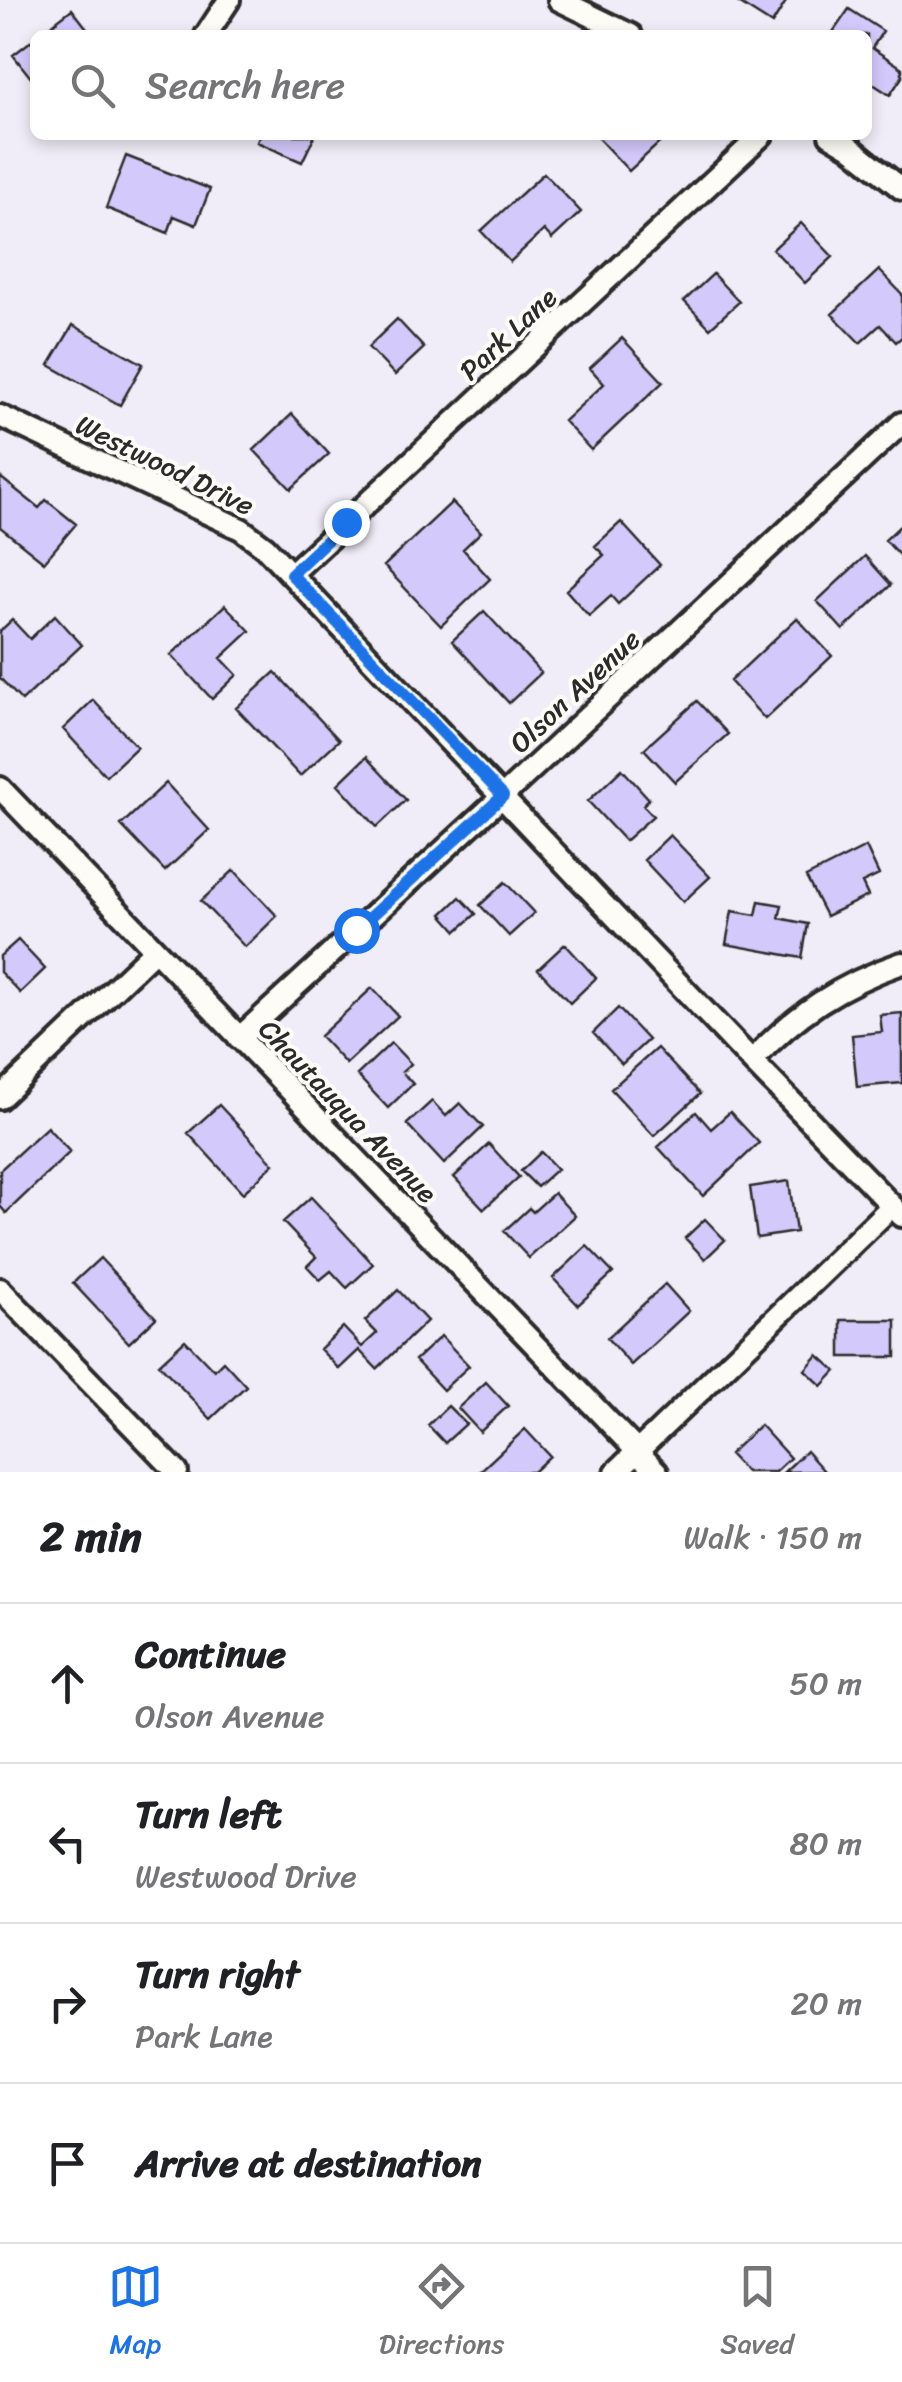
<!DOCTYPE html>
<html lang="en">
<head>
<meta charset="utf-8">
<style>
	body { margin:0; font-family:Sriracha,sans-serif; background:#f2f2f2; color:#202124 }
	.stop { position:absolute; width:30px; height:30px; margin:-22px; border:8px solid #1a73e8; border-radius:50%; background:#fff }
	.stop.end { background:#1a73e8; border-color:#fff; box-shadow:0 2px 10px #0008 }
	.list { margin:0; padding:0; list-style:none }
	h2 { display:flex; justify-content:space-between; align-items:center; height:130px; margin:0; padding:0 40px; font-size:42px }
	h2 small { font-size:32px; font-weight:400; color:#757577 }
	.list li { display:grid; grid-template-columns:65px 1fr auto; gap:30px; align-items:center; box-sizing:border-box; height:160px; padding:0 40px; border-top:2px solid #e0e0e0 }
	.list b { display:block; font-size:38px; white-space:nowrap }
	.list p { margin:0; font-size:32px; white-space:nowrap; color:#757577 }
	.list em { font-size:32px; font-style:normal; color:#757577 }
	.icon { flex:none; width:55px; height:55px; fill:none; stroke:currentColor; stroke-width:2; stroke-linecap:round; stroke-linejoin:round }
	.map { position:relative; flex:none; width:902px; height:1472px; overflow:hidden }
	.search { position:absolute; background:#fff; box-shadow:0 5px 15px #0003; left:30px; right:30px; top:30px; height:110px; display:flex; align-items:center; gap:25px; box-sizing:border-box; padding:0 35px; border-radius:15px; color:#757577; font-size:38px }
	.sheet { height:770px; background:#fff }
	nav { display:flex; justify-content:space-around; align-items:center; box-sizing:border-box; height:140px; border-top:2px solid #e0e0e0; background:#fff; font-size:28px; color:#757577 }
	nav a { display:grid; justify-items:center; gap:5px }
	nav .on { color:#1a73e8 }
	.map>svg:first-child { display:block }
	.building { fill:#d4c9fb; stroke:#2b2b2b; stroke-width:2.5 }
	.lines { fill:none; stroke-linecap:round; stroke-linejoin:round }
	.street-casing { stroke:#2b2b2b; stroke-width:28 }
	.street { stroke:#fdfcf7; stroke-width:20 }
	.route { stroke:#1a73e8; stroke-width:12 }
	.labels { text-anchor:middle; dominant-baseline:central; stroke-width:8; stroke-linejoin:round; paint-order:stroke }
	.street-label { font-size:28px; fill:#2b2b2b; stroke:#fdfcf7 }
</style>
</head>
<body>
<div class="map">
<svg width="902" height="1472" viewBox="0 0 902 1472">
	<rect width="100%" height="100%" fill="#f1edf8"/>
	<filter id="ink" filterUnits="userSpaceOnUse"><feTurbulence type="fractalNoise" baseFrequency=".01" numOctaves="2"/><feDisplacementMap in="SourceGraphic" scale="20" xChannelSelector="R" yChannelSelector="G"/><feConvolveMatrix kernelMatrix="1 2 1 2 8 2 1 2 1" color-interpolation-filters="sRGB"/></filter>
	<g filter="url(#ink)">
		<path class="building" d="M734,0H787L772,24Z
			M72,9L92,35H38Z
			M849,9L883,31L872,48L902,68V77L890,95L867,80V35H831Z
			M35,38V83L13,55Z
			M260,135H315L302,162L257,142Z
			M603,135H668L629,171L599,139Z
			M126,156L210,189L196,225L174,216L168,233L106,208Z
			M544,173L581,212L552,239L544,230L510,262L481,231Z
			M801,223L833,257L805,283L773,249Z
			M879,270L902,294V337L896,342L880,325L860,343L832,314Z
			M713,274L739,302L710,328L684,301Z
			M397,319L424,348L395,375L368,347Z
			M73,325L143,364L120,405L49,365Z
			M622,338L663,382L591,450L564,421L604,384L590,368Z
			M292,414L329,454L291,489L254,450Z
			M0,477L39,508L46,500L76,524L44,562L0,527Z
			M452,502L481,532L463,549L490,579L441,626L384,566Z
			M621,522L660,565L618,604L611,596L589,616L566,590L604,555L595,546Z
			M902,524V558L885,540Z
			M865,556L891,585L843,630L817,601Z
			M225,605L250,631L221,658L237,675L212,699L171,655Z
			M484,611L541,673L509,703L452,641Z
			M55,615L82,645L22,701L0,678V631L12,620L30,639Z
			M797,618L832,656L765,719L730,681Z
			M275,672L339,740L300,776L236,708Z
			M93,700L137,747L106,776L63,729Z
			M697,701L728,734L675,782L644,749Z
			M366,757L406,800L377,827L338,784Z
			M622,769L649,799L643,805L653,816L625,841L588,801Z
			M166,783L209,830L165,871L121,825Z
			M670,835L710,877L683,902L644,860Z
			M866,847L879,875L862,883L868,896L826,916L806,877Z
			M234,870L277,916L245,947L201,901Z
			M505,882L534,913L509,936L480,905Z
			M460,897L476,914L457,931L442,914Z
			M759,901L782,905L779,918L808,924L802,958L726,944L732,911L756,915Z
			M18,940L45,969L20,993L0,972V956Z
			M565,944L596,978L570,1003L538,969Z
			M372,988L398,1016L346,1064L320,1036Z
			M618,1008L648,1040L622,1064L593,1033Z
			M902,1013V1083L857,1087L852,1035L882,1032L880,1015Z
			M391,1043L411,1064L402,1072L413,1084L388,1108L357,1075Z
			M657,1048L700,1094L654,1136L611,1089Z
			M432,1101L446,1116L460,1103L483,1127L444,1164L407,1124Z
			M219,1105L274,1164L243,1193L188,1133Z
			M696,1112L711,1129L730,1112L759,1143L703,1196L658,1147Z
			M47,1127L70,1152L6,1213L0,1206V1170Z
			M489,1144L519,1177L484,1209L454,1177Z
			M541,1152L557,1169L537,1187L521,1171Z
			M789,1181L796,1232L757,1238L750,1187Z
			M554,1193L575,1216L529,1258L504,1231L529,1208L533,1212Z
			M311,1197L373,1264L347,1288L331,1271L320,1280L307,1266L316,1257L283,1222Z
			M705,1219L725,1240L705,1259L685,1238Z
			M587,1246L613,1273L578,1305L553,1278Z
			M100,1258L156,1318L129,1343L73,1283Z
			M665,1284L689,1311L631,1365L607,1338Z
			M398,1290L427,1321L377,1369L359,1350L339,1369L320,1349L343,1327L362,1347L377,1333L365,1321Z
			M841,1320H896V1357H841Z
			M441,1336L469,1366L443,1390L415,1360Z
			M185,1340L214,1370L223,1361L246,1386L211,1419L159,1364Z
			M818,1355L836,1371L822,1386L805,1370Z
			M486,1382L508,1406L480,1432L458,1408Z
			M448,1406L466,1424L445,1443L428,1425Z
			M760,1425L790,1458L775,1472H746L729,1454Z
			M525,1429L550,1456L533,1472H479Z
			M806,1451L824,1471L784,1472Z"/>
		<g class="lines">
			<g class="street-casing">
				<path id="street" d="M559,0L631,35
					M206,35L229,0
					M830,135L850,147L902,189
					M0,416L241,529L265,547L752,1061L902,1216
					M291,574L762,135
					M0,788L657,1472
					M239,1038L503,796L902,423
					M752,1061C795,1014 841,984 902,963
					M0,1098L155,950
					M0,1289L177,1472
					M616,1472L892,1206"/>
			</g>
			<use href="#street" class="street"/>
		</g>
	</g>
	<g class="lines" filter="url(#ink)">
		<path class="route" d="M346,522L291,574L503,796L356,930"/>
	</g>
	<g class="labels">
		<g class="street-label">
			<text transform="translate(508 334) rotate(-43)">Park Lane</text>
			<text transform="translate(165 465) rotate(26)">Westwood Drive</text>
			<text transform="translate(575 691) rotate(-43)">Olson Avenue</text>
			<text transform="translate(348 1111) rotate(46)">Chautauqua Avenue</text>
		</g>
	</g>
</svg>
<div class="stop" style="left:356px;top:930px"></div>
<div class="stop end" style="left:346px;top:522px"></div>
<div class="search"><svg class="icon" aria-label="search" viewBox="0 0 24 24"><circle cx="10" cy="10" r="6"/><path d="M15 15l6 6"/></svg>Search here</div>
</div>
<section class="sheet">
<h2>2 min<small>Walk · 150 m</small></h2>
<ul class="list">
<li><svg class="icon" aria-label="ahead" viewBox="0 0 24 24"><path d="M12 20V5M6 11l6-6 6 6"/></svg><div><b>Continue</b><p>Olson Avenue</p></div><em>50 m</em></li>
<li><svg class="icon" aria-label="left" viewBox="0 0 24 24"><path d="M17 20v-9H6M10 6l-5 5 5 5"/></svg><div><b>Turn left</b><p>Westwood Drive</p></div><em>80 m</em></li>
<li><svg class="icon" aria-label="right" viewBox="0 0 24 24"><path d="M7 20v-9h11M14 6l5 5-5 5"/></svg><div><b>Turn right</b><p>Park Lane</p></div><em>20 m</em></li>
<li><svg class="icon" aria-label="arrive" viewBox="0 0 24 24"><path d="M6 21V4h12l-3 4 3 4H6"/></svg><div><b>Arrive at destination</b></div></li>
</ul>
</section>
<nav>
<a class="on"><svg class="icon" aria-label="map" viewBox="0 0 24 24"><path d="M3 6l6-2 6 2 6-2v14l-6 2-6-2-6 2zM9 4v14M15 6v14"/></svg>Map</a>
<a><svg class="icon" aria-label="directions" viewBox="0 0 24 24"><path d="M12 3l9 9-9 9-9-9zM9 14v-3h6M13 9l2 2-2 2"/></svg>Directions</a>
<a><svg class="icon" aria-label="saved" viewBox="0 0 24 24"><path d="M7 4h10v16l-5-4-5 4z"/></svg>Saved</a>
</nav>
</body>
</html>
